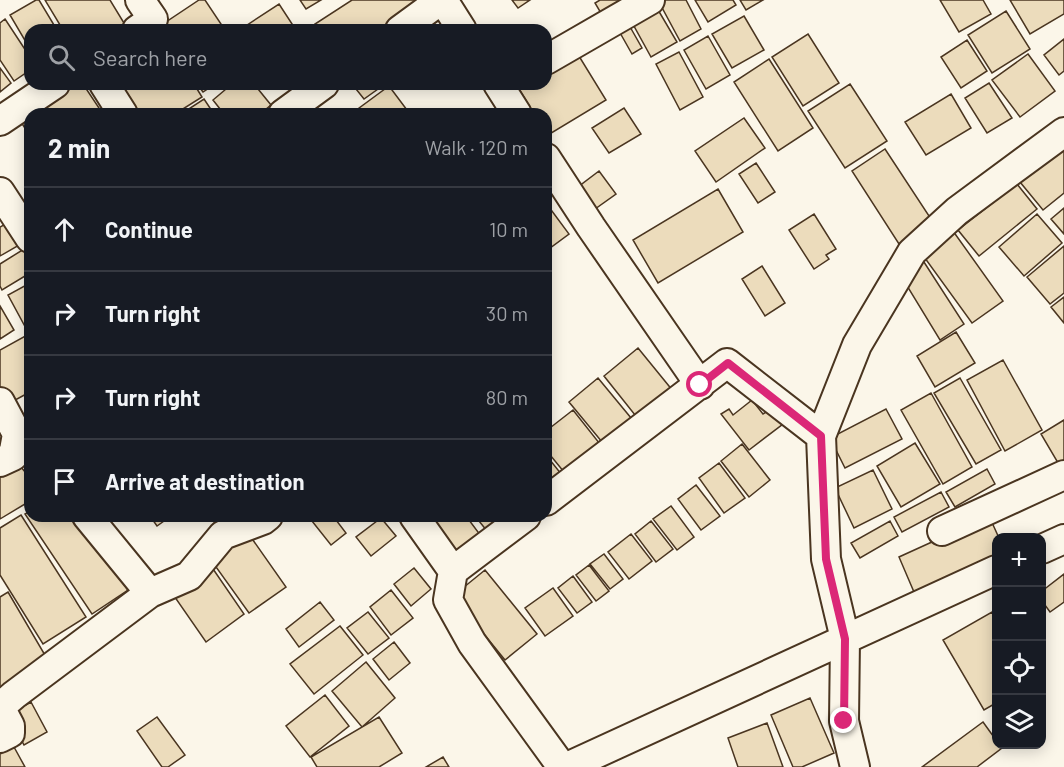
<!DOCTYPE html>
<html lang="en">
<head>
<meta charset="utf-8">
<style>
	body { margin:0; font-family:Barlow,sans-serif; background:#242831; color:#f1f3f6 }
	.controls { position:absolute; right:18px; bottom:18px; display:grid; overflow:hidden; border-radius:12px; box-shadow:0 3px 15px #0003 }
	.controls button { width:54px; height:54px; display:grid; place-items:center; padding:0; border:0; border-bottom:2px solid #363941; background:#171b24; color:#f1f3f6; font:30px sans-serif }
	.stop { position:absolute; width:18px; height:18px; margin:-14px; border:4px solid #db2777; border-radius:50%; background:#fff }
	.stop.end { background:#db2777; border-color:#fff; box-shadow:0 2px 6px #0008 }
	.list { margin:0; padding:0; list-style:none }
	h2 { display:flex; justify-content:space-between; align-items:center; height:78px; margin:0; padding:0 24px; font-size:26px }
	h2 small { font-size:20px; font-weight:400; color:#9ea1a6 }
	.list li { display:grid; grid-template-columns:39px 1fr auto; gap:18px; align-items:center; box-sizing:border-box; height:84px; padding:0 24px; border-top:2px solid #363941 }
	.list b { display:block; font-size:22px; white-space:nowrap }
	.list em { font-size:20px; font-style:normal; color:#9ea1a6 }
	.icon { flex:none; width:33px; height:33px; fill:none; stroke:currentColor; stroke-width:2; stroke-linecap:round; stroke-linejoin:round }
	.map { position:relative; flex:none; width:1064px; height:767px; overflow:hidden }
	.search { position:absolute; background:#171b24; box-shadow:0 3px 15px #0003; left:24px; top:24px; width:528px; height:66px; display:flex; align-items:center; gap:15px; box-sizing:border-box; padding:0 21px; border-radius:18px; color:#9ea1a6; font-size:22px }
	.panel { position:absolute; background:#171b24; box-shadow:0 3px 15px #0003; left:24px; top:108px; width:528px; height:414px; border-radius:18px }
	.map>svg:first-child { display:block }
	.building { fill:#ecdcbc; stroke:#4a3520; stroke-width:1.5 }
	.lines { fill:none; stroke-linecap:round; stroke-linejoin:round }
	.minor-casing { stroke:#4a3520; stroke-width:32 }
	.minor { stroke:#fbf6e9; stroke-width:28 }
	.route { stroke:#db2777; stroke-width:8 }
</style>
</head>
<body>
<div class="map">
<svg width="1064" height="767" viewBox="0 0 1064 767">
	<rect width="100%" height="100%" fill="#fbf6e9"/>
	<path class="building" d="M36,0H39L57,30H30V49L10,15Z
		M45,0H110L127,28L123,30H63Z
		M199,0H205L223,27L218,30H162L160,26Z
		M300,0H321L306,9Z
		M352,0H421L422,2L377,30H319L315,24Z
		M512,0H530L518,8Z
		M600,0H639L605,20L595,3Z
		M663,0H686L701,29L680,41L659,2Z
		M695,0H733L736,5L708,22Z
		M740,0H763L746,10Z
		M940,0H983L991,14L959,32Z
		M1010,0H1064V14L1030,34Z
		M654,3L677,42L651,57L629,17Z
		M279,4L296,30H242L241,29Z
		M1006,11L1030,49L992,73L968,35Z
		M744,16L764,50L732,68L712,34Z
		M625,18L642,48L632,54L619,31Z
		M5,19L30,57V70L14,81L0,60V23Z
		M808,34L839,83L803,106L772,57Z
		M708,36L730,75L706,89L684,50Z
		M1064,39V71L1059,75L1044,55Z
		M967,40L987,71L961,88L941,57Z
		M574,48L606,100L548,135L546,114H534L516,84H546V65Z
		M679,52L703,97L680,110L656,64Z
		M1028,54L1055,91L1020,117L992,80Z
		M769,59L813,128L778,151L734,82Z
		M0,68L11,83L0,92Z
		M989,83L1012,118L987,133L965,98Z
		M72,84H83L103,114H30V136L19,119Z
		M112,84H194L202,97L175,114H131Z
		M197,84H215L203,92Z
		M232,84H254L271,105L260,114H224L213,100Z
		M352,84H385L364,99Z
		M850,84L887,141L845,168L808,111Z
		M389,86L410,114H351Z
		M951,94L971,128L926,155L905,122Z
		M204,99L214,114H181Z
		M624,108L641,134L609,153L592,128Z
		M744,118L765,148L716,182L695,151Z
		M1064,146V193L1043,210L1020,182Z
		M885,149L933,222L899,244L852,171Z
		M756,163L775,192L758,203L739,174Z
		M599,171L616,194L595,209L578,187Z
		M1017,184L1037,209L979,256L958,230Z
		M718,189L743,232L658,283L633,240Z
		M546,203L569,234L546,251Z
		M1064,208V234L1051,219Z
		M814,214L836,249L826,255L829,259L814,269L789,230Z
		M1037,214L1062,243L1024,276L999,247Z
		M9,222L21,244L0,256V227Z
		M953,231L1003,301L972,323L922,254Z
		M1064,246V293L1050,304L1027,277Z
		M24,249L30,258V273L2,290L0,286V264Z
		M922,259L964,324L940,340L901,276Z
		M762,266L785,303L765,316L742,279Z
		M30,283V330L28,332L8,295Z
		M1064,297V323L1051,307Z
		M0,306L14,330L0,339Z
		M956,332L975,363L935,387L917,356Z
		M29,334L30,392L6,405L0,394V350Z
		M638,348L673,391L639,420L604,376Z
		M1003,360L1042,430L1005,451L967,380Z
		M598,378L636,424L607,448L569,402Z
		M960,378L1001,450L976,464L934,393Z
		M931,393L972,467L943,484L901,410Z
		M752,400L763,414L771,409L783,424L749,450L721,414L729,409L733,415Z
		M886,409L902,439L845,468L830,438Z
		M573,410L600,444L564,472L546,450V431Z
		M1064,420V473L1041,434Z
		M915,443L940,484L901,507L877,466Z
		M742,444L770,480L749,497L721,461Z
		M546,455L562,475L546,487Z
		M719,463L745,498L724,513L699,478Z
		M21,467L30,478V501L0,519V476Z
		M987,469L995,484L955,507L946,492Z
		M873,470L892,509L854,528L835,488Z
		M696,485L720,516L701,530L678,499Z
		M941,492L949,507L902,532L894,517Z
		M671,506L694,537L677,550L653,519Z
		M30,511V516H79L128,590L92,614L25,514Z
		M21,515L86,617L43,644L0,575V528Z
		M150,516H171L157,526Z
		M308,516H333L346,533L331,545Z
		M420,516H466L484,540L454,561Z
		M475,516H507L491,536Z
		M989,516L999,538H996V555L914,592L899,557Z
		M381,518L396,536L371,556L356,537Z
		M651,521L673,549L656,562L635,534Z
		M890,521L898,536L860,558L851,543Z
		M248,533L286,587L249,613L211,560Z
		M631,534L652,561L629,579L608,552Z
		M604,554L623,579L610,589L590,564Z
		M589,565L609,591L596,601L576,575Z
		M211,566L244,614L206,642L172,593Z
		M414,568L431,589L411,606L394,584Z
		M485,570L537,634L505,660L453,596Z
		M1064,574V602L1050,612L1042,601V591Z
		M573,576L592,602L577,613L558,588Z
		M553,588L573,616L545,636L525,608Z
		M391,590L413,618L391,635L370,607Z
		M8,592L49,662L0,691V597Z
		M320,602L334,620L299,647L286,629Z
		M368,612L389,638L368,654L347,628Z
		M992,612L996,620V703L984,710L943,640Z
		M340,626L363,655L314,694L290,664Z
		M394,642L410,663L389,680L373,659Z
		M366,662L395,698L362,727L332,691Z
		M325,695L349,726L310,757L286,726Z
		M810,698L834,753L802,767H793L771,715Z
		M31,702L47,732L24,745L8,715Z
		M157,717L185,755L168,767H162L137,731Z
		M379,717L402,753L379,767H317L311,757Z
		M983,722L996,740V744H1000L1002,748L977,767H922Z
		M767,723L783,767H738L728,738Z
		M14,747L25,767H0V754Z
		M443,757L449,767H426Z"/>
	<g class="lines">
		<g class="minor-casing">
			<path id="minor" d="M443,0L462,30
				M137,30L153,19L140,0
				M400,30L441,0
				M546,60L650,0
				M104,84L123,114
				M498,84L517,114
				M283,114L324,84
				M0,121L55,84
				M546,158L591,227L700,385
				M0,192L30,238
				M0,402L17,434L30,449
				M0,462L13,456L17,434
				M546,501L727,363L821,436
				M87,516L150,593
				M414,516L453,571
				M526,516L453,571L448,600L472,643L562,767
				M942,531L1064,475
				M1042,549L1064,539
				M0,738L10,733V726L0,707L14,695L150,593L189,576L223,535L263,520L268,516
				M567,767L996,570
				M855,767L844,721L845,639L826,559L821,436L857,345L912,252L957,211L1064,132"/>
		</g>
		<use href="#minor" class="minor"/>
	</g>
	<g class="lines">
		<path class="route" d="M700,385L728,363L821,436L826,559L845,639L844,721"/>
	</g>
</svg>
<div class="controls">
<button>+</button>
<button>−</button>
<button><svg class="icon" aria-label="locate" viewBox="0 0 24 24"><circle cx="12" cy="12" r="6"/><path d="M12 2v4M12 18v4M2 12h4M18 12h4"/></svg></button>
<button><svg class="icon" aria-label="layers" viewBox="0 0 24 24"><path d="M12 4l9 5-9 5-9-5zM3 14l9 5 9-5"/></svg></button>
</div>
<div class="stop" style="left:700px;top:385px"></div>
<div class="stop end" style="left:844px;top:721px"></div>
<div class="search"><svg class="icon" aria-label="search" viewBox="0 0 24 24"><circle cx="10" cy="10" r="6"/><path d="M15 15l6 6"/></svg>Search here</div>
<section class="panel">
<h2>2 min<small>Walk · 120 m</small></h2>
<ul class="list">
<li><svg class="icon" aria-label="ahead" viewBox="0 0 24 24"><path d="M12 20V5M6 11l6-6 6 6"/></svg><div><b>Continue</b></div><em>10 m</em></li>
<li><svg class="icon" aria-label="right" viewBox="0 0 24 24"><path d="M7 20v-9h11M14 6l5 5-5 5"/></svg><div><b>Turn right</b></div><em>30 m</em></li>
<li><svg class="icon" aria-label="right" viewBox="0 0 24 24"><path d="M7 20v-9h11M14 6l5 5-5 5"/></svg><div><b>Turn right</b></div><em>80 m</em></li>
<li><svg class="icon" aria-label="arrive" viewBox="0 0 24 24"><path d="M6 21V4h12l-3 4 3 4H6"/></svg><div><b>Arrive at destination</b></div></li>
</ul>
</section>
</div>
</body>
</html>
